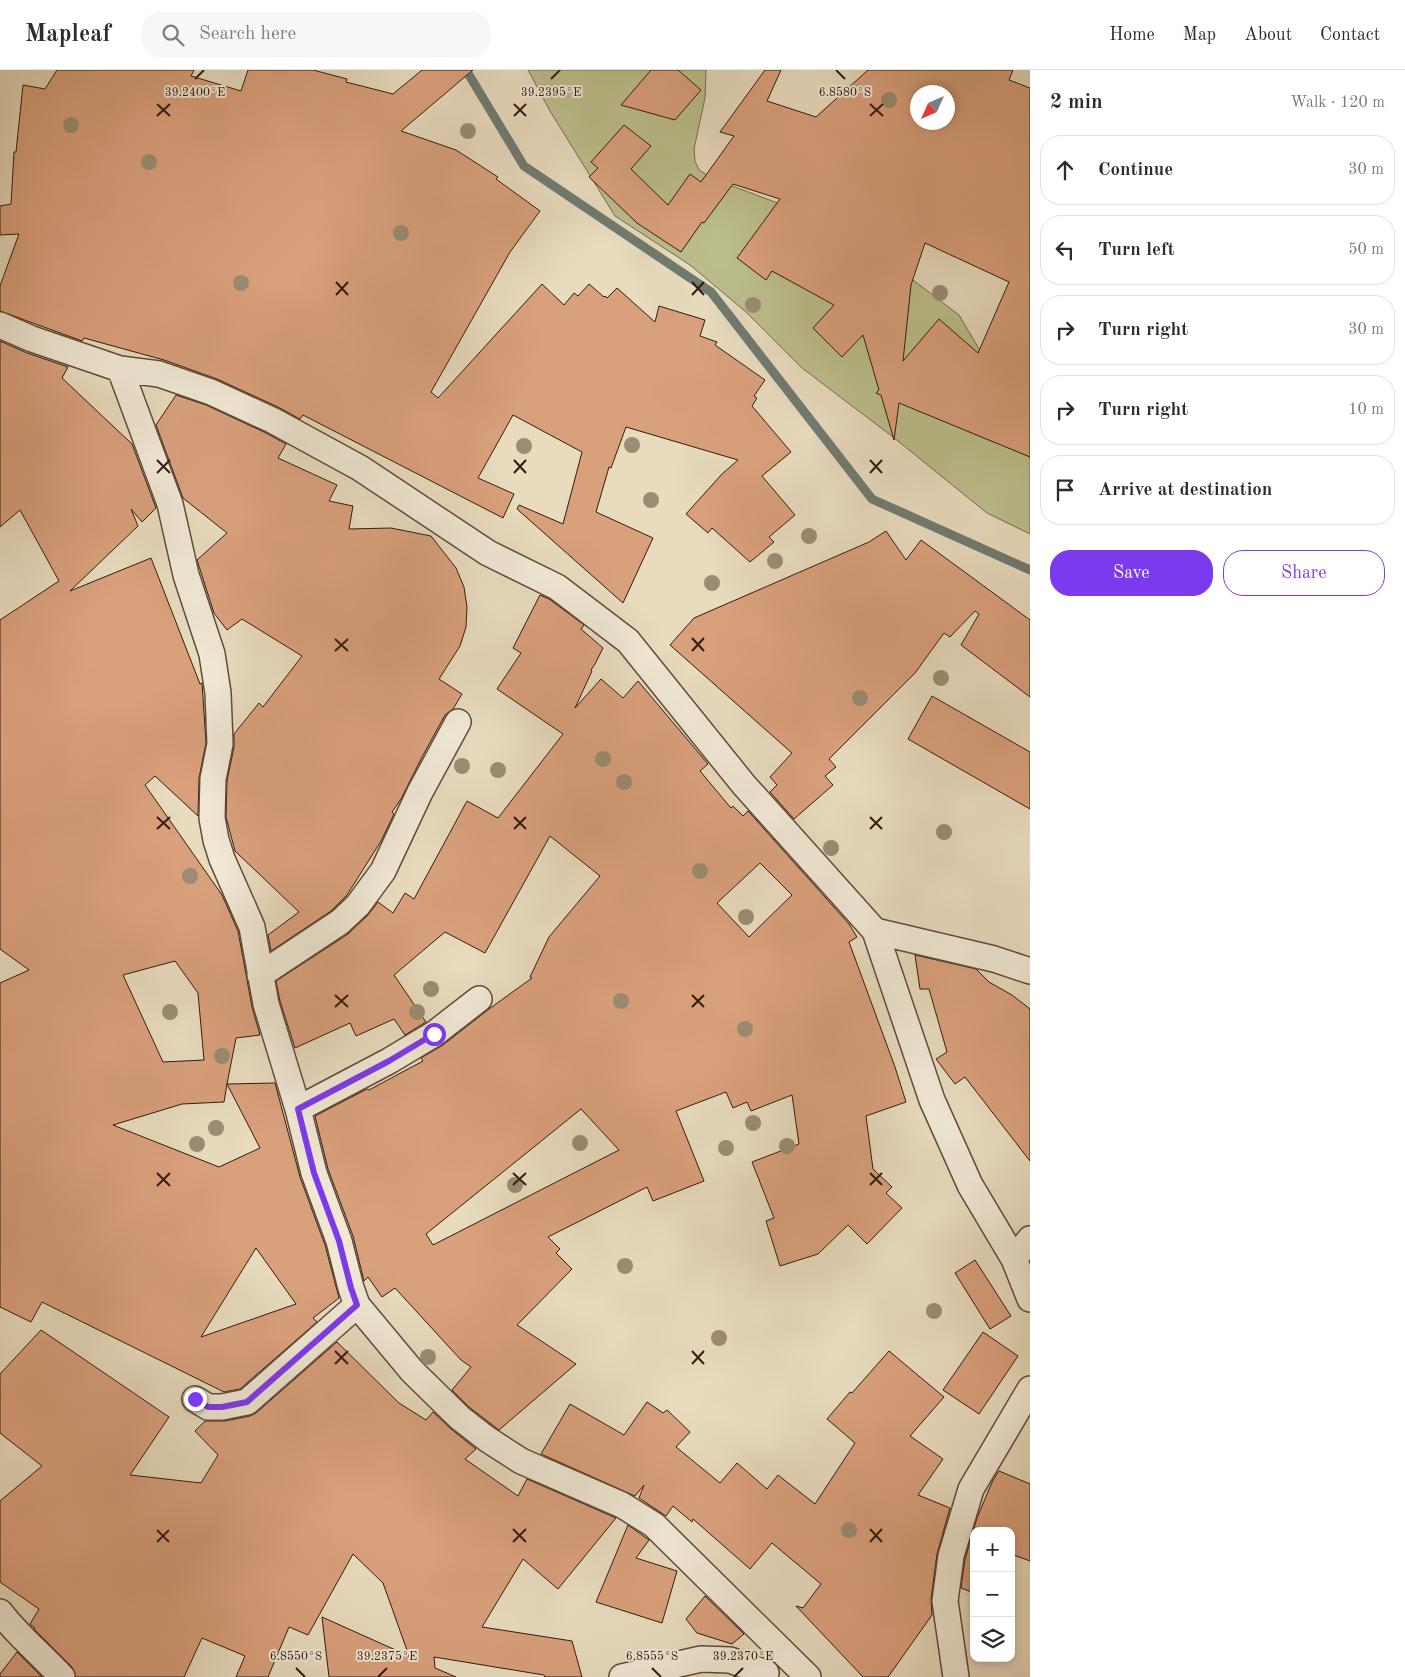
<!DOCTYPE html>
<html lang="en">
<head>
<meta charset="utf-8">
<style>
	body { margin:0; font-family:"Old Standard TT",serif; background:#f7f7f7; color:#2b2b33 }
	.controls { position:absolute; right:15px; bottom:15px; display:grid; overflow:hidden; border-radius:10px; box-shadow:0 2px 8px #0003 }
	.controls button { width:45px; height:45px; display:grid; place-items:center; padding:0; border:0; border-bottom:1px solid #e1e1e2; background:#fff; color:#2b2b33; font:25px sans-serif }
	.compass { position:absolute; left:910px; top:15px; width:45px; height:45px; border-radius:50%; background:#fff; box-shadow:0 2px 8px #0003; rotate:225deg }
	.stop { position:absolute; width:15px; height:15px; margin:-11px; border:4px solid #7c3aed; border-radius:50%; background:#fff }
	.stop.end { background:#7c3aed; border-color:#fff; box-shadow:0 1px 5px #0008 }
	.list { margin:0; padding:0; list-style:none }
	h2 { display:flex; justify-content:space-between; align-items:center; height:65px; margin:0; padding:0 20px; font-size:21px }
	h2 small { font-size:16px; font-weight:400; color:#7c7c81 }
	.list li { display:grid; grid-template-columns:32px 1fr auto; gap:15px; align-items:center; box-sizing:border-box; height:70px; margin:0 10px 10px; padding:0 10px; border:1px solid #e1e1e2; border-radius:20px }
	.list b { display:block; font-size:19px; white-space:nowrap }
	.list em { font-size:16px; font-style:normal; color:#7c7c81 }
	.actions { display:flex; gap:10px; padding:15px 20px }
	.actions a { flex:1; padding:11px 0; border:1px solid #7c3aed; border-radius:20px; text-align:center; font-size:18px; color:#7c3aed }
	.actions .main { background:#7c3aed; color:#fff }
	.icon { flex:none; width:28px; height:28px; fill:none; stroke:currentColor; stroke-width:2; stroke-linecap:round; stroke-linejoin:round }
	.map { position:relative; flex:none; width:1030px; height:1607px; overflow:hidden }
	header { display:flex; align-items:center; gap:30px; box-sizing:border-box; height:70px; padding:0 25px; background:#fff; border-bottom:1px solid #e1e1e2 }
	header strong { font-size:24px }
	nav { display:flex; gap:28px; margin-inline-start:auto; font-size:18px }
	.search { width:350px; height:45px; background:#f7f7f7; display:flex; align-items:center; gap:12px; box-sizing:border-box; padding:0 18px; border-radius:20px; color:#7c7c81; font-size:19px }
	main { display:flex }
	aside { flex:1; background:#fff }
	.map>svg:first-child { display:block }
	.green { fill:#bcbe8d; stroke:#786c4e }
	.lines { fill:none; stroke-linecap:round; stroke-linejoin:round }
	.stream { stroke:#6f7b71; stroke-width:9 }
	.building { fill:#d9a07c; stroke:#331b0f; fill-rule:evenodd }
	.street-casing { stroke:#604b3b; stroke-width:28 }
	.street { stroke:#f0e8d5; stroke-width:25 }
	.tree { fill:#9b8c73 }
	.route { stroke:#7c3aed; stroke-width:6 }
	.ticks { fill:none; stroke:#331b0f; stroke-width:2 }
	.ticks-label { font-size:12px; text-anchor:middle; fill:#331b0f; stroke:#f0e8d5; stroke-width:4; stroke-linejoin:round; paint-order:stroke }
</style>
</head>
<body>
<header>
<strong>Mapleaf</strong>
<div class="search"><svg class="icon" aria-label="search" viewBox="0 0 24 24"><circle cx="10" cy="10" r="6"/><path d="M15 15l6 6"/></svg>Search here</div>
<nav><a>Home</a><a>Map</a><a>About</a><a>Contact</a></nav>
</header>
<main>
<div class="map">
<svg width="1030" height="1607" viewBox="0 0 1030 1607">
	<rect width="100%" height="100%" fill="#e8dbbe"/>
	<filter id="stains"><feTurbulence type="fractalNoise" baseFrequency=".004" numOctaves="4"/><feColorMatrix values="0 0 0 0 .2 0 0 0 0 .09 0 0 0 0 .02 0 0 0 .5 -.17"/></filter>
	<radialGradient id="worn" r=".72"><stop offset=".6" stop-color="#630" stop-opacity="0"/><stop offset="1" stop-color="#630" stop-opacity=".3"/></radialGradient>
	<path class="green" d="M528,0H706L705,28L694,79L695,91L699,100L714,109L846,159L959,245L1030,365V464L987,443L893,367L802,298L746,242L690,195L615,146L550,41Z"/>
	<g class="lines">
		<path class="stream" d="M466,0L524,96L711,222L872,429L1030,500"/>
	</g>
	<path class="building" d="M57,0H194L191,6L241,21L248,0H313L347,9L346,12L393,24L422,0H473L401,61L456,80L498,107L496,109L540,141L510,182L431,322L438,328L542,214L564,235L574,223L578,226L589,214L604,227L605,226L607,228L617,218L655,252L659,236L705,250L700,266L717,272L715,275L765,310L754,326L757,328L752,336L791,382L762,406L795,445L769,467L774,472L750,492L712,458L708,463L686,444L722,404L738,390L626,357L611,398L609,397L596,442L653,468L623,533L517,439L519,435L563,454L582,382L513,345L478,408L514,424L503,448L303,345L300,349L278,337L217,309L164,290L84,268L82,271L0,241V216L19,164L0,165V136L11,134L14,82H16L23,15L45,19Z
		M651,0H678L701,20L675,50L621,35Z
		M765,0H781L767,31L816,47L868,0H1013L1009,10L1030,18V387L899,333L894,370L881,325L876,323L879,320L863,265L842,287L813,258L834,235L772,201L766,210L737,188L780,129L733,114L704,153L702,152L681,182L637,153L589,107L598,98L591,92L624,55L651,76L631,99L668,135L690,104L701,112L734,66L720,62ZM918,22H948V52H918ZM925,173L1009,212L978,283L939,249L903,291L911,215Z
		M0,271L27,283L68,297L62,308L132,374L156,438L142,452L131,439L138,456L70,521L151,488L200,614L202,613L206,673L199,708L198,746L155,706L145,715L222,825L238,861L252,937L260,965L236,968L227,1014L275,1013L300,1107L325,1175L339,1228L313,1248L317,1252L240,1319L224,1322L42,1232L31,1252L0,1237V913L29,900L0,879V550L59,511L20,440L0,457ZM175,891L198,923L204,990L163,992L123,905ZM227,1014L260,1078L219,1097L113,1055L182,1034L224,1032ZM256,1178L296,1234L201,1267Z
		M176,325L206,335L266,363L286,374L278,388L337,415L329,431L353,436L349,459L391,458L431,466L456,498L464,517L467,537L466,557L460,576L439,609L462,624L453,639L445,645L422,687L401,729L392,742L394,744L381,771L347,825L331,841L271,881L268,865L299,842L235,781L226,747L227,711L234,677V664L259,633L263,637L302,586L242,549L227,560L214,543L197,490L227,463L183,428L156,355Z
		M886,461L906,490L921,470L1030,550V627L961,575L979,544L975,541L950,567L944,563L915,603L829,689L836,697L825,706L833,715L794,749L770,722L777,715L770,707L792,683L670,575L694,548L869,472Z
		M540,525L549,529L584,555L581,559L603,578L595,594L591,600L592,601L575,638L601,609L623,628L638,611L708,694L700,701L731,738L733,736L743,746L748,741L849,854L857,867L849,872L895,997L906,1032L866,1046L873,1099L892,1117L886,1123L902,1138L867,1174L848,1155L818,1184L780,1196L766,1151L774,1148L752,1092L799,1074L792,1025L751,1041L747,1032L733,1038L726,1022L676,1041L704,1111L653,1131L647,1117L548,1167L560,1179L556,1183L572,1199L517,1255L576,1294L499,1360L469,1337L452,1320L471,1297L461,1290L395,1218L382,1227L368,1207L364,1211L353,1166L328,1099L315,1046L367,1019L369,1020L423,991L421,988L443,975L489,939L532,908L530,907L549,867L600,806L550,766L485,883L445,862L394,905L426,952L405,965L394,949L356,966L350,953L295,978L280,931L276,911L348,864L368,845L378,832L393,843L405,823L414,829L467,731L498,748L563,664L497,619L521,583L513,578ZM760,793L792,825L749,867L717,833ZM581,1039L619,1080L433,1175L426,1164Z
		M932,626L1030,682V739L908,669Z
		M915,885L976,899L989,912L1012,925L1030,939V1091L965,1007L955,1014L936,989L947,982L929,919H920Z
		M975,1190L1011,1246L990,1259L955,1203Z
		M41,1260L169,1347L130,1405L201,1413L218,1385L195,1361L205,1351H225L250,1346L256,1343L337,1272L399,1333L426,1350L433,1342L451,1359L476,1379L465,1389L518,1426L527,1409L616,1448L558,1519L523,1489L482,1557L572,1571L582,1607H545L544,1605L434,1587L435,1598L456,1607H329L322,1547L409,1586L383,1513L353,1484L308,1565L289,1557L268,1607H236L245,1586L202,1568L184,1607H76L72,1597L34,1559L35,1558L30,1554L39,1539L0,1512V1431L42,1396L0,1363V1304Z
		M983,1262L1018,1286L979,1344L943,1320Z
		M889,1281L944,1327L910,1366L943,1389L918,1425L950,1438L937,1484L931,1529L932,1545L888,1607H863L796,1536L803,1538L821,1514L772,1473L750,1499L693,1449L692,1452L673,1436L666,1446L639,1428L644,1415L635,1426L541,1384L570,1334L624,1365L647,1332L663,1343L667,1340L690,1362L676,1377L720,1413L737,1393L767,1419L778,1405L815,1434L855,1373L827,1349L850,1322L852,1323Z
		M999,1401L1030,1414V1491L1011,1484V1461H974V1523L961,1518L965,1489L977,1448L993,1410Z
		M628,1455L649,1470L636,1488L677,1501L662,1553L596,1532Z
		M705,1526L744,1564L732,1574L697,1563L686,1549Z
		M17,1582L42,1607H0V1604Z"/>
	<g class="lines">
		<g class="street-casing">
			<path id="street" d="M0,255L32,269L120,299L159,304L211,322L272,350L360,398L488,483L557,517L628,571L744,715L875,861L994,889L1030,901
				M120,299L170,434L186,505L212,584L218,623L220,674L213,709L212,748L216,770L222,789L252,857L266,934L298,1039L314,1103L339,1171L351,1218L357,1235L412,1301L460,1348L487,1369L521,1391L622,1435L654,1455L808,1607
				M875,861L932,1030L970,1115L1014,1189L1030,1229
				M260,905L340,852L358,835L383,801L420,722L458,652
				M298,1039L389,991L434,964L479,929
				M1014,1189L1030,1169
				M195,1329L208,1337H222L247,1332L357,1235
				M0,1542C18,1566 42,1585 62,1607
				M622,1607L701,1589L730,1590L766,1603
				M956,1607L945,1531L951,1486L971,1419L1030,1319"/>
		</g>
		<use href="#street" class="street"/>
	</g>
	<g class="tree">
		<circle cx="889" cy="30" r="8"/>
		<circle cx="71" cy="55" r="8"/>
		<circle cx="468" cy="61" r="8"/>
		<circle cx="149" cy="92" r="8"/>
		<circle cx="401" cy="163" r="8"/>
		<circle cx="241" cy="213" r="8"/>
		<circle cx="940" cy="223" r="8"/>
		<circle cx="753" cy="235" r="8"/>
		<circle cx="632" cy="375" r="8"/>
		<circle cx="524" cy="376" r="8"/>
		<circle cx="651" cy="430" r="8"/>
		<circle cx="809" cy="466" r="8"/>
		<circle cx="775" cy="491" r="8"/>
		<circle cx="712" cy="513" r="8"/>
		<circle cx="941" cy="608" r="8"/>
		<circle cx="860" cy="628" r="8"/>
		<circle cx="603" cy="689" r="8"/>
		<circle cx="462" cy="696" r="8"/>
		<circle cx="498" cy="700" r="8"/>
		<circle cx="624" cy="712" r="8"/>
		<circle cx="944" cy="762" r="8"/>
		<circle cx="831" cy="778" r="8"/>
		<circle cx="700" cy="801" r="8"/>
		<circle cx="190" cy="806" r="8"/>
		<circle cx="746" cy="847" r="8"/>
		<circle cx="431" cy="919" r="8"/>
		<circle cx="621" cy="931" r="8"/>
		<circle cx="170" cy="942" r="8"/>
		<circle cx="417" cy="942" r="8"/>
		<circle cx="745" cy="959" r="8"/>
		<circle cx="222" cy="986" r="8"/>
		<circle cx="753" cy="1053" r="8"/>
		<circle cx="216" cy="1058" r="8"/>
		<circle cx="580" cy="1073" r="8"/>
		<circle cx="197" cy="1074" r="8"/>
		<circle cx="787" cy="1076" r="8"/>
		<circle cx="726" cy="1078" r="8"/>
		<circle cx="515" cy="1115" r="8"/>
		<circle cx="625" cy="1196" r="8"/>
		<circle cx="934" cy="1241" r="8"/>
		<circle cx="719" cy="1268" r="8"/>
		<circle cx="428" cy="1287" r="8"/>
		<circle cx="849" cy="1460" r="8"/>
	</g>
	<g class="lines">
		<path class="route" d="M195,1329L208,1337H222L247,1332L357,1235L351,1218L339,1171L314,1103L298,1039L389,991L434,964"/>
	</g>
	<path class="ticks" d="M836,0L845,9M195,9L204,0M551,9L560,0M157,34L170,46M514,34L526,46M870,34L883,46M157,46L170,34M514,46L526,34M870,46L883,34M336,212L348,225M692,212L704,225M336,225L348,212M692,225L704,212M157,390L170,403M514,390L526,403M870,390L882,403M157,403L170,390M514,403L526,390M870,403L882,390M692,568L704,581M335,569L348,581M335,581L348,569M692,581L704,568M157,747L170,759M514,747L526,759M870,747L882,759M157,759L170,747M514,759L526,747M870,759L882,747M335,925L348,937M692,925L704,937M335,937L348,925M692,937L704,925M157,1103L170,1116M513,1103L526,1115M870,1103L882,1115M513,1115L526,1103M870,1115L882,1103M157,1116L170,1103M335,1281L348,1294M692,1281L704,1294M335,1294L348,1281M692,1294L704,1281M513,1459L526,1472M870,1459L882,1472M157,1460L169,1472M157,1472L169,1460M513,1472L526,1459M870,1472L882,1459M296,1598L305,1607M652,1598L661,1607M378,1607L387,1598M734,1607L743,1598"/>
	<g class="ticks-label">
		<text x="195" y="26">39.2400°E</text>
		<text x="551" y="26">39.2395°E</text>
		<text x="845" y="26">6.8580°S</text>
		<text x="296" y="1590">6.8550°S</text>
		<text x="387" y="1590">39.2375°E</text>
		<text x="652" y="1590">6.8555°S</text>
		<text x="743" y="1590">39.2370°E</text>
	</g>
	<rect width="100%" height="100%" filter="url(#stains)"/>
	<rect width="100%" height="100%" fill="url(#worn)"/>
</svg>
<div class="controls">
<button>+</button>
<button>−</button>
<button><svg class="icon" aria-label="layers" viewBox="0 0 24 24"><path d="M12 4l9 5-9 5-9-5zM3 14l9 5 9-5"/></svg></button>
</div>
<svg class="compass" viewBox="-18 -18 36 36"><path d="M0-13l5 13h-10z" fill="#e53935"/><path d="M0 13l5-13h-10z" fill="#7c7c81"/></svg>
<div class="stop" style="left:434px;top:964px"></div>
<div class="stop end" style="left:195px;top:1329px"></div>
</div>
<aside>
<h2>2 min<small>Walk · 120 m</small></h2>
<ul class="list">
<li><svg class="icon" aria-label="ahead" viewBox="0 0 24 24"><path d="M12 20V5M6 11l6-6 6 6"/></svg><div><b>Continue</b></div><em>30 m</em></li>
<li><svg class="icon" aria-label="left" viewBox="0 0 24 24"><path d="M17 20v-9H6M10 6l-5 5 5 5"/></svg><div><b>Turn left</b></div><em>50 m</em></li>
<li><svg class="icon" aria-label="right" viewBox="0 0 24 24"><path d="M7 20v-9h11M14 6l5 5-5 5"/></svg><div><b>Turn right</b></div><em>30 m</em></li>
<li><svg class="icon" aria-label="right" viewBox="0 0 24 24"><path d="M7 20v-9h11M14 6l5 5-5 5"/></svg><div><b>Turn right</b></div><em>10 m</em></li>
<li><svg class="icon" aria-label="arrive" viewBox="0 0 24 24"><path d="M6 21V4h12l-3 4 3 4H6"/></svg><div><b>Arrive at destination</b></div></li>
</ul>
<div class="actions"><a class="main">Save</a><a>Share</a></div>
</aside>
</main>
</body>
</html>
